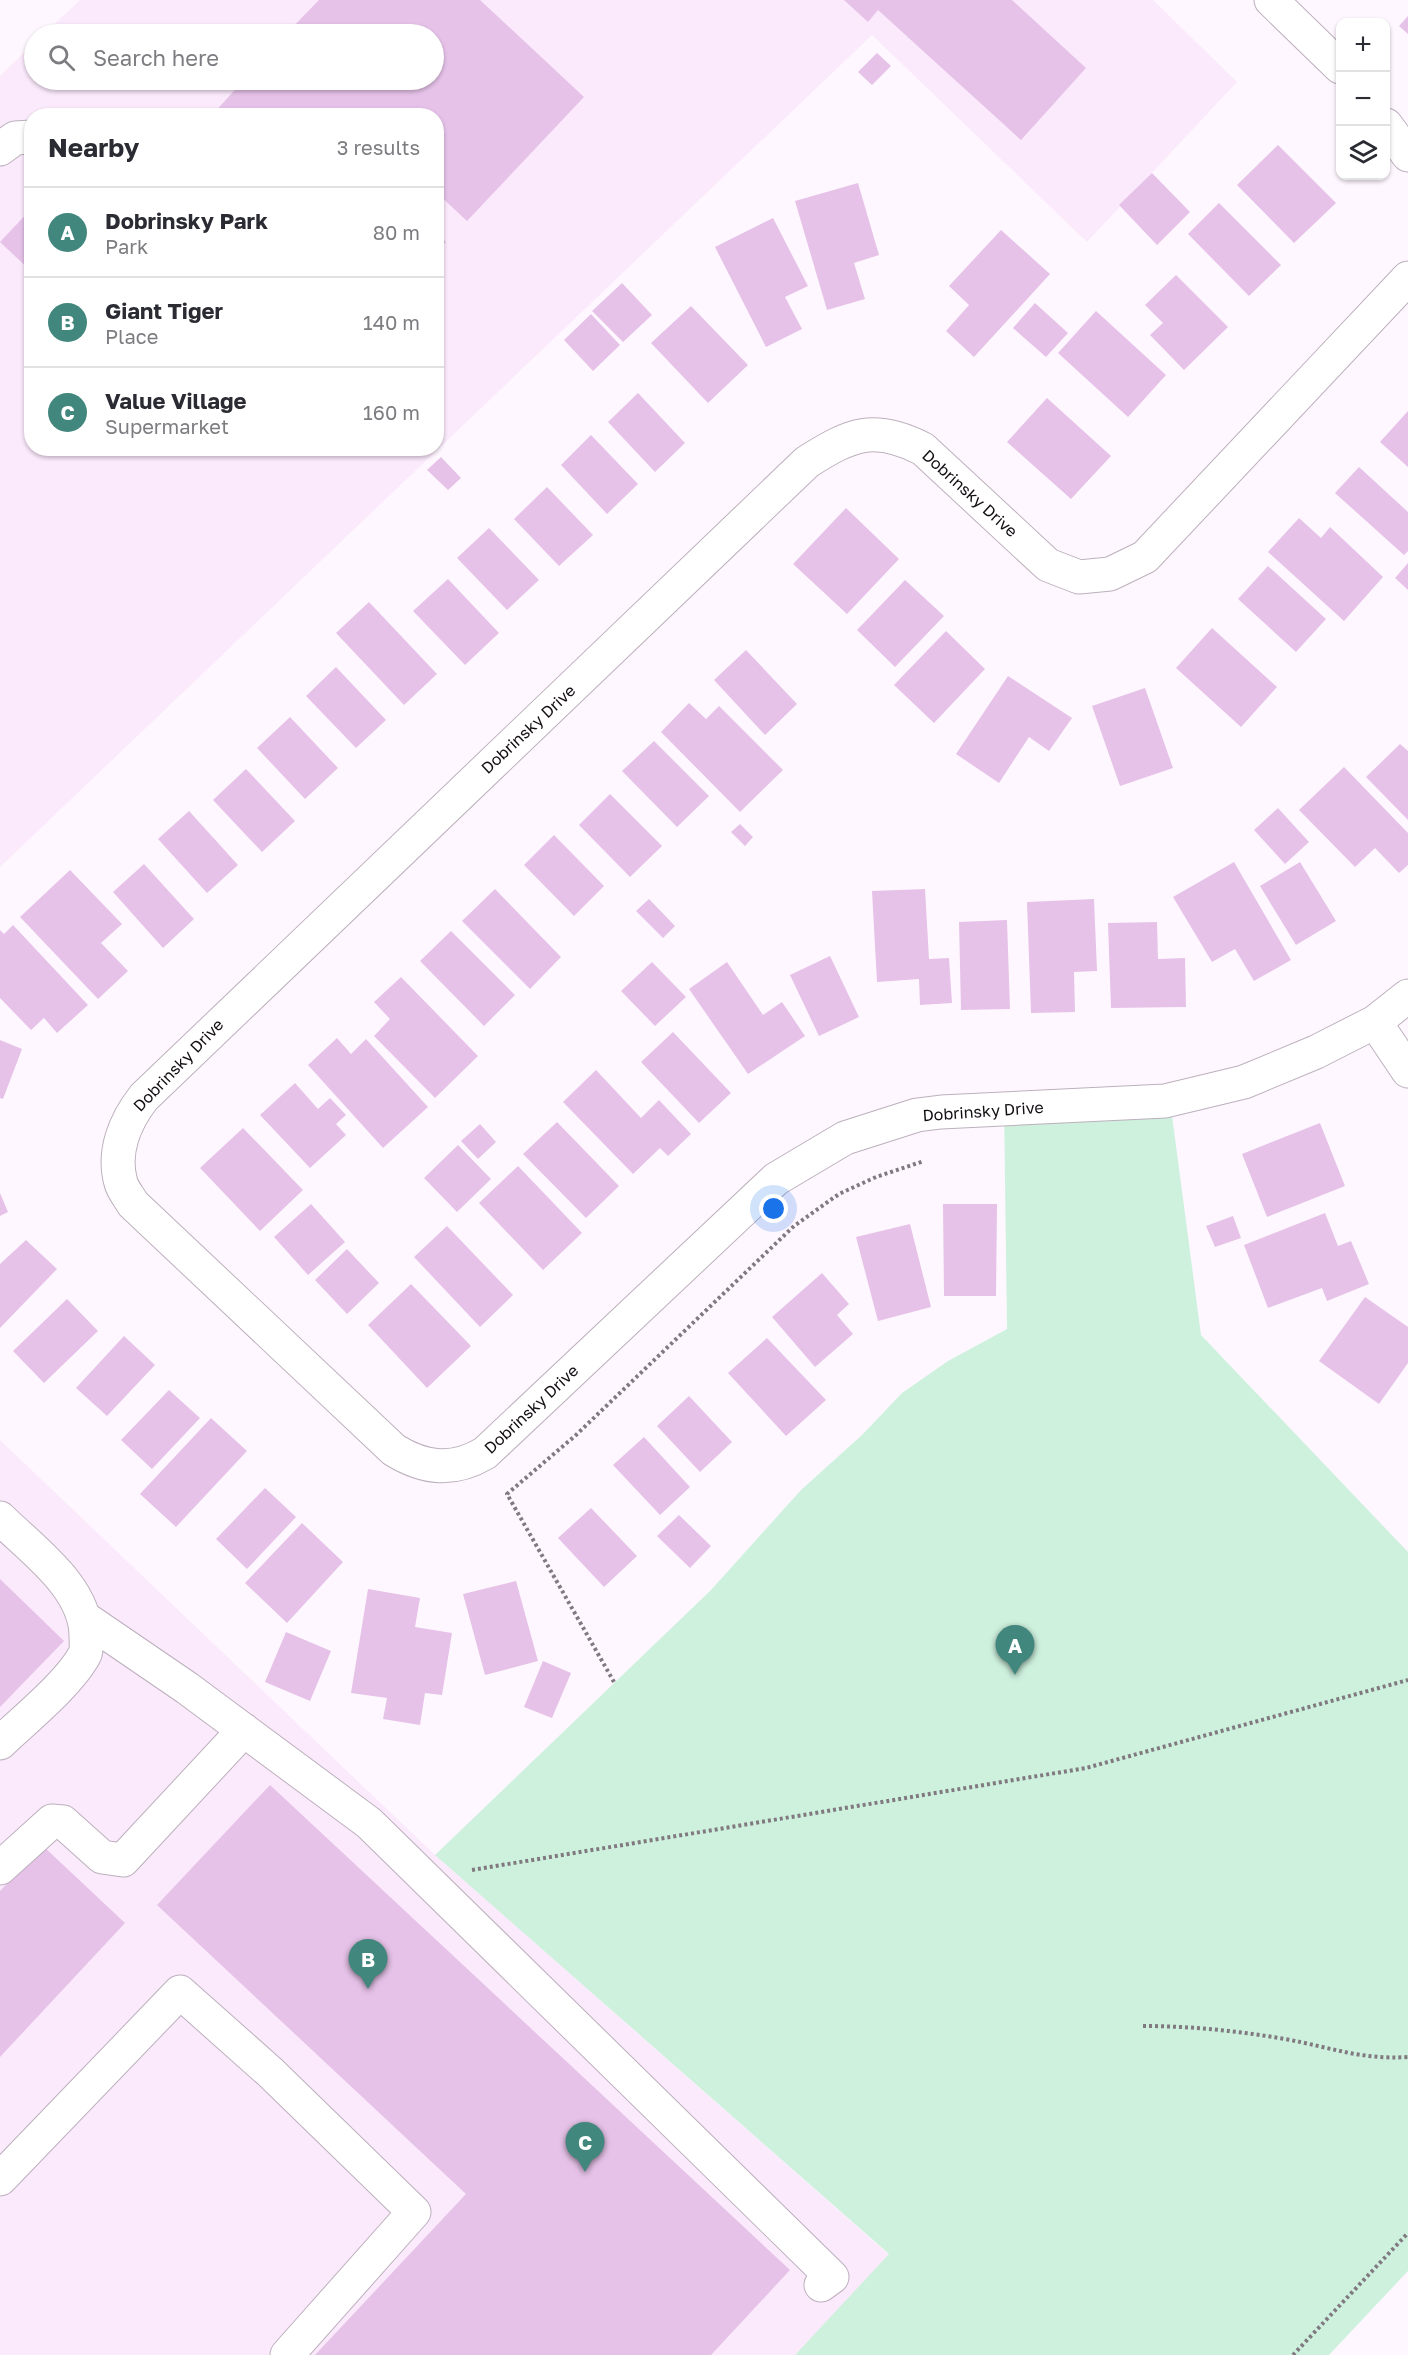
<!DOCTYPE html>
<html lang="en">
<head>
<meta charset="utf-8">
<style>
	body { margin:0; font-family:"Golos Text",sans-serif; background:#f7f7f7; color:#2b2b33 }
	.controls { position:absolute; right:18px; top:18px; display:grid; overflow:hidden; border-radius:12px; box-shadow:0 2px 4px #0004 }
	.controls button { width:54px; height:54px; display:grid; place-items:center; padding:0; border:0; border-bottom:2px solid #e1e1e2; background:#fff; color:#2b2b33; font:30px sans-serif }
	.you { position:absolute; left:774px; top:1209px; width:21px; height:21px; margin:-15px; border:4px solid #fff; border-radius:50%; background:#1a73e8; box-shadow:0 0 0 9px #1a73e833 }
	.badge { display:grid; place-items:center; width:39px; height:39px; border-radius:50%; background:#42877d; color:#fff; font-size:20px; font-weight:700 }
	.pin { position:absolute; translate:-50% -50px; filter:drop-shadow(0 2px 3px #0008) }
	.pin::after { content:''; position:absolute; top:32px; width:21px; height:18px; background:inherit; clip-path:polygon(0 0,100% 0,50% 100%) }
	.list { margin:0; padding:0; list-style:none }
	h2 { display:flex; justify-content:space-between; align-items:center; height:78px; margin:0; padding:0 24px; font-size:26px }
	h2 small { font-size:20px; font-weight:400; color:#7c7c81 }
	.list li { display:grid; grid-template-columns:39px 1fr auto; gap:18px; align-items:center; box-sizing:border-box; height:90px; padding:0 24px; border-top:2px solid #e1e1e2 }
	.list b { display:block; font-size:22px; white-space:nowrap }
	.list p { margin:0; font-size:20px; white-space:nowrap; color:#7c7c81 }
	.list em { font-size:20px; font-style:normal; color:#7c7c81 }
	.icon { flex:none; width:33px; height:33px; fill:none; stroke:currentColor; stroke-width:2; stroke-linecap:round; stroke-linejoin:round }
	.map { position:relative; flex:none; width:1408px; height:2355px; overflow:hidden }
	.search { position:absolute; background:#fff; box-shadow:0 2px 4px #0004; left:24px; top:24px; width:420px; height:66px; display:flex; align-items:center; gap:15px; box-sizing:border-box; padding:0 21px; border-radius:33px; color:#7c7c81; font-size:22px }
	.panel { position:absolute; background:#fff; box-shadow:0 2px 4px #0004; left:24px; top:108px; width:420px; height:348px; border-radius:24px }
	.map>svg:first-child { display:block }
	.built { fill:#fbe9fc; fill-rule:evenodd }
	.green { fill:#cef1de }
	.building { fill:#e6c2e8 }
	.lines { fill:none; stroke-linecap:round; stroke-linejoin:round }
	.minor-casing { stroke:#bcb0bd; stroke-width:35 }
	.path { stroke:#807a80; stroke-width:4; stroke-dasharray:3 3; stroke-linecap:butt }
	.minor { stroke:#fff; stroke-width:33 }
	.labels { text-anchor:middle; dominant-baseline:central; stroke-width:5; stroke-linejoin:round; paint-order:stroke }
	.street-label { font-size:16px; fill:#120e12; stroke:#fff }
</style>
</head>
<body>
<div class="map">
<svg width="1408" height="2355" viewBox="0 0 1408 2355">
	<rect width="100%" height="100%" fill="#fff7ff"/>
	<path class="built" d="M80,0H1153L1237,82L1087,242L872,35L0,867V76L34,43V80H434V34H44ZM32,116H436V448H32Z
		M0,1440L435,1855L889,2255L795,2355H0Z"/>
	<path class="green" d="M1170,1100L1201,1335L1408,1552V2271L1329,2355H795L889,2254L435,1855L711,1590L801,1490L862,1435L902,1393L948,1361L1007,1329L1004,1107Z"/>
	<path class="building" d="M319,0H480L584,97L467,221L436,192V116H211L244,80H434V34H286Z
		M844,0H1012L1086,68L1021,140L878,10L868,22Z
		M1408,16V34L1399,26Z
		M877,53L891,66L872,85L858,72Z
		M1278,145L1336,203L1294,243L1237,185Z
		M1152,173L1190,212L1157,245L1119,205Z
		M858,183L879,255L854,263L865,299L827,310L795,201Z
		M1219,203L1281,265L1249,296L1188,234Z
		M32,208V272L0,242Z
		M773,218L808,286L785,297L802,329L766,347L715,247Z
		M1001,230L1050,274L974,357L946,331L969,305L949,286Z
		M436,233L446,242L436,251Z
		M1176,275L1228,327L1184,370L1150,335L1163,323L1145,305Z
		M622,283L652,315L623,342L592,311Z
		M1035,303L1068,333L1046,357L1013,328Z
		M691,306L748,365L708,403L651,343Z
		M1096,311L1166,375L1128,417L1058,353Z
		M591,314L620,345L593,371L564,340Z
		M638,393L685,443L655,472L608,422Z
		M1047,398L1111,456L1071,499L1007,442Z
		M1408,411V467L1380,442Z
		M591,435L638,484L607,514L561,465Z
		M441,457L461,478L448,490L427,470Z
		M1359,467L1408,512V551L1404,555L1335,493Z
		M547,487L593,535L559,566L514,519Z
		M846,508L899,559L847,614L793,564Z
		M1299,518L1321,538L1330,527L1383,577L1344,621L1268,552Z
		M489,528L539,580L507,610L457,558Z
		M1408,563V590L1395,578Z
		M1268,566L1326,619L1296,652L1238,599Z
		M448,579L499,633L465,665L413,611Z
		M905,580L944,616L895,667L857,630Z
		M369,602L437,674L404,705L336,633Z
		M1212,628L1277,687L1241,727L1176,668Z
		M946,631L985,669L934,723L894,685Z
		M746,650L797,704L765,735L714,680Z
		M336,667L386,720L356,748L306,696Z
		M1008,676L1072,718L1049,751L1029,737L999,783L956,754Z
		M1145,688L1173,768L1120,786L1092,706Z
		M689,703L706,719L719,706L783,770L740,812L661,732Z
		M290,717L338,768L305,799L257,748Z
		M654,741L709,796L677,827L622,771Z
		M1400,744L1408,751V820L1366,777Z
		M1344,767L1408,833V865L1399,873L1375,848L1355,867L1299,810Z
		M246,769L295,821L262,852L213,800Z
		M610,794L662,846L630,877L579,825Z
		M1278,808L1309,842L1285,864L1254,830Z
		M189,811L238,865L207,893L158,839Z
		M740,824L753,837L745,846L731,832Z
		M554,835L604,886L574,916L524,865Z
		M1234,862L1291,960L1254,981L1235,949L1212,962L1173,897Z
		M1300,862L1336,921L1296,945L1260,886Z
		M144,864L194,919L163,948L113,892Z
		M70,870L122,924L101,943L128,971L98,999L20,917Z
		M495,889L561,957L530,989L462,921Z
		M925,889L929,959L949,958L952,1003L920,1005L919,979L877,982L872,891Z
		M649,899L675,926L663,938L636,911Z
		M1094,899L1097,971L1074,972L1075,1012L1031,1013L1027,902Z
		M1007,920L1010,1009L961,1010L959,922Z
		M1157,922L1158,959L1185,958L1186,1007L1111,1008L1108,923Z
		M13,925L88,1005L57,1033L44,1018L31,1030L0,998V930L4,934Z
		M451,931L515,995L484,1026L420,961Z
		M830,956L859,1017L819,1036L790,975Z
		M652,962L686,997L655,1026L621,991Z
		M727,962L763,1015L782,1002L805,1036L748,1074L689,989Z
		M401,977L478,1056L435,1098L374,1036L390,1019L374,1002Z
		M673,1032L731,1093L699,1123L641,1062Z
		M337,1038L351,1054L366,1039L428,1107L383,1148L308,1065Z
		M0,1040L22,1049L3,1099L0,1098Z
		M596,1070L641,1118L659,1100L691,1134L668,1156L660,1148L633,1174L563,1102Z
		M295,1083L318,1109L330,1098L346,1115L336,1124L346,1135L310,1168L260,1115Z
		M557,1122L619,1186L586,1218L523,1154Z
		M1320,1123L1345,1186L1267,1217L1242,1154Z
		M480,1124L496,1142L478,1159L461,1141Z
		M243,1128L303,1190L260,1231L200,1168Z
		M458,1145L491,1179L457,1212L424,1178Z
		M518,1166L582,1233L543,1270L479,1203Z
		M0,1193L8,1212L0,1216Z
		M311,1204L345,1242L308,1275L274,1237Z
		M943,1204H997L996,1296H944Z
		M1325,1213L1338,1246L1351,1241L1369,1284L1327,1301L1322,1288L1268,1308L1244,1245Z
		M1233,1216L1241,1238L1215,1247L1206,1226Z
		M910,1224L931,1307L878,1321L856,1237Z
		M447,1226L513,1295L480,1327L414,1257Z
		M26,1240L57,1269L0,1328V1264Z
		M347,1249L379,1283L347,1314L315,1280Z
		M822,1273L849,1304L837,1315L853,1334L815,1367L772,1317Z
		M411,1284L471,1346L427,1388L368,1325Z
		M1365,1297L1408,1327V1363L1379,1404L1319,1361Z
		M67,1299L98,1331L44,1383L13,1351Z
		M124,1336L155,1365L107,1416L76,1388Z
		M767,1338L826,1400L786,1436L728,1373Z
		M169,1390L200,1418L152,1469L121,1440Z
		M689,1396L732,1442L700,1472L657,1426Z
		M211,1418L247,1451L176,1527L140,1494Z
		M644,1437L690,1487L660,1515L613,1465Z
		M265,1488L296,1517L247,1569L216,1539Z
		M591,1508L637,1556L604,1587L558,1538Z
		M679,1515L711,1546L690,1568L657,1536Z
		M302,1523L343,1562L287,1623L245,1583Z
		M0,1579L64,1641L0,1707Z
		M516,1581L538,1661L485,1675L463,1594Z
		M368,1589L420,1598L415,1627L452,1633L442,1695L425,1693L420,1725L383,1719L387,1698L351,1693Z
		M286,1632L331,1651L310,1701L265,1682Z
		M543,1661L571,1673L552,1718L524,1707Z
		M270,1785L790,2270L711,2355H315L466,2194L157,1905Z
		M43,1846L125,1923L0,2057V1891Z"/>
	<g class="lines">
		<g class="minor-casing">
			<path id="minor" d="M1271,0L1340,67
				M1386,125L1408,155
				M0,149L15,138L32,137
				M1408,278L1145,557L1110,574L1079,577L1048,565L923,449C874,424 851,434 807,462L144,1097C125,1121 112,1152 121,1183C123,1190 129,1197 133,1204L394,1450C425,1469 453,1472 485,1453L776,1179L845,1138L917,1115L941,1112L1165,1101L1244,1082L1316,1052L1375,1022L1408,996
				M1375,1022L1408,1071
				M0,1518C32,1550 86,1587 86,1636C86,1642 87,1649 85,1654C70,1683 24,1720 0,1743
				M86,1619L187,1688L369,1823L832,2277L821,2285
				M0,1868L52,1821L63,1822L102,1857L123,1860L244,1730
				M0,2179L180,1992L270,2072L414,2212L287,2355"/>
		</g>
		<path class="path" d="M614,1682L507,1494L576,1435L794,1226L839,1194L876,1177L924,1161
			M472,1870L1086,1768L1408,1680
			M1143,2026C1191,2026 1238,2031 1285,2039C1330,2047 1360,2060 1408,2057
			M1293,2355L1408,2233"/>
		<use href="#minor" class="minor"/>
	</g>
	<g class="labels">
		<g class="street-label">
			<text transform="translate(970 493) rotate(42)">Dobrinsky Drive</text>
			<text transform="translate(528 729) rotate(-43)">Dobrinsky Drive</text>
			<text transform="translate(178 1065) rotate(-46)">Dobrinsky Drive</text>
			<text transform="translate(983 1111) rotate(-4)">Dobrinsky Drive</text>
			<text transform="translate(531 1409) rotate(-43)">Dobrinsky Drive</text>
		</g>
	</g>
</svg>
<div class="controls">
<button>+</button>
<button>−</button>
<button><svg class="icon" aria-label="layers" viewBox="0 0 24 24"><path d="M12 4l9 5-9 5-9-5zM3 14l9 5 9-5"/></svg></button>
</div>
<div class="you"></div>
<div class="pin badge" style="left:1015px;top:1675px">A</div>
<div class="pin badge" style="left:368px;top:1989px">B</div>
<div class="pin badge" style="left:585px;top:2172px">C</div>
<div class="search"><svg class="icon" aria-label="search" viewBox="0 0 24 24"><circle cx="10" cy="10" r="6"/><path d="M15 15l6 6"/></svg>Search here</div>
<section class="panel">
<h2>Nearby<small>3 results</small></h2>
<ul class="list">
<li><span class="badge">A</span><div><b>Dobrinsky Park</b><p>Park</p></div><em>80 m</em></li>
<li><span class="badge">B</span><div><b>Giant Tiger</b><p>Place</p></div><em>140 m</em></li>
<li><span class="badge">C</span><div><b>Value Village</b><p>Supermarket</p></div><em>160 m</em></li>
</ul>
</section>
</div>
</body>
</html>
